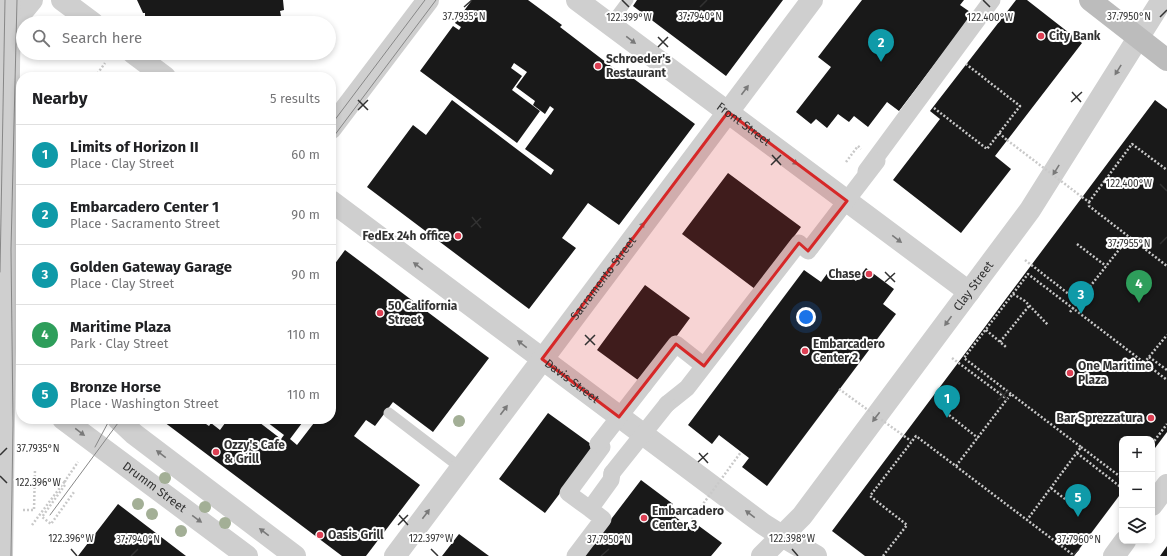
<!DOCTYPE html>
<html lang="en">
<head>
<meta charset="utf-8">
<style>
	body { margin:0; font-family:"Fira Sans",sans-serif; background:#f2f2f2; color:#202124 }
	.controls { position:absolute; right:12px; bottom:12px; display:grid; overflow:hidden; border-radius:8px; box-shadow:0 2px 6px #0003 }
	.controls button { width:36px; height:36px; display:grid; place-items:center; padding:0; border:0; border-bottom:1px solid #e0e0e0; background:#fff; color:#202124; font:20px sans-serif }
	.you { position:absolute; left:806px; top:317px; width:14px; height:14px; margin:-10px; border:3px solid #fff; border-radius:50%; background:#1a73e8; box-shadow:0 0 0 6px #1a73e833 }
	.badge { display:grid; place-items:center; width:26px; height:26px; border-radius:50%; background:#dd4054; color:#fff; font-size:13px; font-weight:700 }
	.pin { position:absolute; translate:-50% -33px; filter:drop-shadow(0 1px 2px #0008) }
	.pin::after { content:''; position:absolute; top:21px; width:14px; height:12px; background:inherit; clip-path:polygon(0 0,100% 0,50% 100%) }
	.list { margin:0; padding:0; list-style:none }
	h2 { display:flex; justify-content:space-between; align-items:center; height:52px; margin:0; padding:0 16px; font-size:17px }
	h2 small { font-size:13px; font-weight:400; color:#757577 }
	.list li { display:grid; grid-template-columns:26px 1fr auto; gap:12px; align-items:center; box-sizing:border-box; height:60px; padding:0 16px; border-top:1px solid #e0e0e0 }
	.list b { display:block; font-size:15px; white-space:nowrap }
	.list p { margin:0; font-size:13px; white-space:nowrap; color:#757577 }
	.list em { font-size:13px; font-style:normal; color:#757577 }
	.icon { flex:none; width:22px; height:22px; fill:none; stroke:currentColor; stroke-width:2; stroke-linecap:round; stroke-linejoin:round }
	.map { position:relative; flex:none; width:1167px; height:556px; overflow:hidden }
	.search { position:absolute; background:#fff; box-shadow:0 2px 6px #0003; left:16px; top:16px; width:320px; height:44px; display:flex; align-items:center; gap:10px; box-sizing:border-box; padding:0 14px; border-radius:22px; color:#757577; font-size:15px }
	.panel { position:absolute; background:#fff; box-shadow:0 2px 6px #0003; left:16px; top:72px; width:320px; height:352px; border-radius:16px }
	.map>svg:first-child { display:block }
	.building { fill:#191919 }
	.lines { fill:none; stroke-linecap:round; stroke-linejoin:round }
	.path { stroke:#c9c9c9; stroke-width:2.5; stroke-dasharray:2 2; stroke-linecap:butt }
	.service { stroke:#cfcfcf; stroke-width:11 }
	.pedestrian { stroke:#cfcfcf; stroke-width:17 }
	.minor { stroke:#cfcfcf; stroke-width:22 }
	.tertiary { stroke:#cfcfcf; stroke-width:22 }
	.secondary { stroke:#bcbcbc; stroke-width:22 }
	.tram { stroke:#878787; stroke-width:1 }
	.path-bridge { stroke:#c9c9c9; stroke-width:2.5; stroke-dasharray:2 2; stroke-linecap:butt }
	.pedestrian-bridge { stroke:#cfcfcf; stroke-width:17 }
	.tree { fill:#a3af96 }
	.oneway { fill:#797979 }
	.marked { fill:#d62828; fill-opacity:0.2; stroke:#d62828; stroke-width:3; stroke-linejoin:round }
	.ticks { fill:none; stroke:#323232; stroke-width:1.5 }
	.poi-dot { fill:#dd4054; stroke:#fff; stroke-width:1.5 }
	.labels { text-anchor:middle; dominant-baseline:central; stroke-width:4; stroke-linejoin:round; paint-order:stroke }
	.poi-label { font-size:12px; font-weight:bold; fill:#323232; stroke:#fff; text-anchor:start }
	.street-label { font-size:12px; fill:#323232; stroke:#fff }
	.ticks-label { font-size:10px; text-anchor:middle; fill:#323232; stroke:#fff; stroke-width:4; stroke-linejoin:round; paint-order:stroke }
</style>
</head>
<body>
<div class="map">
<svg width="1167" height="556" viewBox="0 0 1167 556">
	<rect width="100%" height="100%" fill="#fff"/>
	<path class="building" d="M137,0H283L284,10L280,11L281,16L277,17V21L273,23H152L148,16L145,17V13H143Z
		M472,0H528L562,25L560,27L624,76L626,73L695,124L619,225L588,203L562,238L576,248L529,309L367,187L413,125L426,135L452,100L551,175L554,170L525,149L554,109L550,106L545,114L533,105L535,101L516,87L527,72L514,63L511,68L522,76L512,90L540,111L517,143L420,71L453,26L459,30L461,27L455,23Z
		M637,0H783L726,76L633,6Z
		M862,0H964L960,5L973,14L899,111L887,102L868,127L854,116L849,122L838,114L827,128L816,119L811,124L796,112L831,67L818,57Z
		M1016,0H1027L1082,43L995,156L1011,169L961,233L893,180L940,119L930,111Z
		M1155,100L1167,109V432L1152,452V439H1122V492L1074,556H865L832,531Z
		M728,173L801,227L755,289L682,234Z
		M345,250L489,358L433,432L393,402L375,426L366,420L354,436L420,485L366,556H342L160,419H205L203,422L209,426L211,423L220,430L228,419H255L281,439L284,435L263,419H305L290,439L297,445L317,419H331V400L334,396L331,393V269Z
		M866,268L894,289L883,304L896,314L767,486L742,467L749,458L719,435L712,444L688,425L804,270L821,282L829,271L839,278L843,272L856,281Z
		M645,285L690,318L642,383L597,350Z
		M548,413L595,447L545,513L499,479Z
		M641,480L673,504L668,511L695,532L699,526L722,543L711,556H583Z
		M118,504L186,556H78Z
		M459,534L489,556H442Z
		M1167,546V556H1160Z"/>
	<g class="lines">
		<path class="path" d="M95,77L105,63
			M934,108L987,149L1020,106L966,64
			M999,133L1007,140
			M846,162L858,146L861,149
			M1082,197L1089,202V206L1167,266
			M1089,202L1132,144L1167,170
			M1077,244L1106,266
			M1025,260L1079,302
			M1013,294L1025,301L1048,325
			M1070,312L1129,237
			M986,330L1006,347
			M1000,342L1029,306
			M1149,357L1167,370
			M952,358L1007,399
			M1144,363L1167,335
			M1011,394L964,358L1028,274L1167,380
			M949,415L978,438
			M904,436L911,441
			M1152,444L1167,424
			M1081,447L1122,478
			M1077,453L1122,488
			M956,466L1011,394L1081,447L1027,520
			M66,482L65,481L78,462
			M65,485L42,517L51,524L74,492
			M1051,488L1079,510
			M23,510H34L35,469
			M32,525L65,481
			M883,556L907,525L870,496L916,436L1072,554L1071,556"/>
		<path class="service" d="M610,24L628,0
			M389,413L461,468"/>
		<path class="pedestrian" d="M866,171L992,0
			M644,385L676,344L704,366
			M667,404L687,388L799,243L808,251L811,247
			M590,509L568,493L602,447L598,444
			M575,556L603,519L590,509L611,480L612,473"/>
		<path class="minor" d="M1152,505L1167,485
			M762,556L782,536L816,556
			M1114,556L1125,541"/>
		<g class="tertiary">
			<path d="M62,0L93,23"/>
			<path id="s1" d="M577,0L969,292"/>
			<path d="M9,28L32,0"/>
			<path d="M133,53L165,77"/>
			<path d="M331,128L428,0"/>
			<path id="s2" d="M331,201L763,524L782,536L802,516L1030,210L1162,0"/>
			<path id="s3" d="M63,419L247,556"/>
			<path d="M118,419L134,434L295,556"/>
			<path d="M2,556L10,0"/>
			<path id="s4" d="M395,556L812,0"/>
		</g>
		<path class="secondary" d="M1090,0L1167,60"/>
		<path class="tram" d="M331,125L425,0
			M331,140L436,0
			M0,272L5,0
			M95,447L110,419
			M50,515L121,419
			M11,556L13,424L11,249L17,0"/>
		<path class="path-bridge" d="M1007,140L1082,197
			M839,389L904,436
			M687,526L741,452"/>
		<path class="pedestrian-bridge" d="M811,247L877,161
			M598,444L644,385
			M612,473L667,404"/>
	</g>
	<g class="tree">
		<circle cx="459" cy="421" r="6"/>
		<circle cx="165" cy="478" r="6"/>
		<circle cx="138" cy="504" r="6"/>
		<circle cx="205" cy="507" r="6"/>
		<circle cx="152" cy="514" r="6"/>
		<circle cx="225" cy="523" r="6"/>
		<circle cx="181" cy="531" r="6"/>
	</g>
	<defs><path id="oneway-solid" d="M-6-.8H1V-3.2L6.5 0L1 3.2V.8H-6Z"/></defs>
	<g class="oneway">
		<use href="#oneway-solid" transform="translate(631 40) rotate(37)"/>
		<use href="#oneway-solid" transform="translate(1118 70) rotate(122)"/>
		<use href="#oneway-solid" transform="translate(745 90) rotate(-53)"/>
		<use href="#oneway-solid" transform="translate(793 161) rotate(37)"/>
		<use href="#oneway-solid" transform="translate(1056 170) rotate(122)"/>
		<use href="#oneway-solid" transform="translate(641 227) rotate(-53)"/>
		<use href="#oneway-solid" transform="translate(897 239) rotate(37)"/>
		<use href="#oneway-solid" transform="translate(418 266) rotate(-143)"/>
		<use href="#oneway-solid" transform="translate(948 321) rotate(126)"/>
		<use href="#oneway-solid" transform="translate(522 344) rotate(-143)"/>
		<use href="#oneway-solid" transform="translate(504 410) rotate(-53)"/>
		<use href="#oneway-solid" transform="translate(876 417) rotate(127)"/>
		<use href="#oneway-solid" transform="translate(80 432) rotate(37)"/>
		<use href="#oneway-solid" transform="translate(161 454) rotate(-143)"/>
		<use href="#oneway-solid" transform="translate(426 514) rotate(-53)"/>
		<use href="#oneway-solid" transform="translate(750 514) rotate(-143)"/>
		<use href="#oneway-solid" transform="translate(197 519) rotate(36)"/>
		<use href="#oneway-solid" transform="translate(264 532) rotate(-143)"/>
	</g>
	<path class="marked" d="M728,112L847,201L808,251L799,243L704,366L676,344L619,417L542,359Z"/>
	<path class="ticks" d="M622,0L629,7M983,0L990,7M464,7L472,0M700,7L707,0M1160,17L1167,10M658,37L668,47M658,47L668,37M1072,92L1081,102M358,100L368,110M1071,102L1082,92M358,110L368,100M772,155L781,165M771,165L781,155M1160,184L1167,191M472,217L481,228M471,227L481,218M1160,244L1167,237M885,272L895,282M885,282L895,273M585,335L595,345M585,345L595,335M999,390L1008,400M998,400L1009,390M699,453L708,463M0,455L7,448M698,462L708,453M0,476L7,483M399,515L408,525M398,525L408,515M71,549L77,556M431,549L438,556M792,549L798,556M131,556L138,549M601,556L609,549M1072,556L1079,549"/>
	<g class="poi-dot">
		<circle cx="1041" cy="36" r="4"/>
		<circle cx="598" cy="66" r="4"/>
		<circle cx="458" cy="236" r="4"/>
		<circle cx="869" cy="274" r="4"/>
		<circle cx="380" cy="313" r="4"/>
		<circle cx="805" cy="351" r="4"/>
		<circle cx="1070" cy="373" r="4"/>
		<circle cx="1151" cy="418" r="4"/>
		<circle cx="216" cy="452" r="4"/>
		<circle cx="644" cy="518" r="4"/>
		<circle cx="320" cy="535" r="4"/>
	</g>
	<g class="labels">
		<g class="poi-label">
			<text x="1049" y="36">City Bank</text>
			<text x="606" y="59">Schroeder's<tspan x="606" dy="14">Restaurant</tspan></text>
			<text x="450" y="236" text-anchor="end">FedEx 24h office</text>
			<text x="861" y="274" text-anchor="end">Chase</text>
			<text x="388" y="306">50 California<tspan x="388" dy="14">Street</tspan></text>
			<text x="813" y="344">Embarcadero<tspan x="813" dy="14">Center 2</tspan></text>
			<text x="1078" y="366">One Maritime<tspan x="1078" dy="14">Plaza</tspan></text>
			<text x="1143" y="418" text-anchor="end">Bar Sprezzatura</text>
			<text x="224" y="445">Ozzy's Cafe<tspan x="224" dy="14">&amp; Grill</tspan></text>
			<text x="652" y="511">Embarcadero<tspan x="652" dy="14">Center 3</tspan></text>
			<text x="328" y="535">Oasis Grill</text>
		</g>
		<g class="street-label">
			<text stroke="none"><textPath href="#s1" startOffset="208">Front Street</textPath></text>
			<text stroke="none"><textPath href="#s4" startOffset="347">Sacramento Street</textPath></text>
			<text stroke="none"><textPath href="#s2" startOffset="877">Clay Street</textPath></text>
			<text stroke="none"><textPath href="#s2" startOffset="301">Davis Street</textPath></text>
			<text stroke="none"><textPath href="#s3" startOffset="114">Drumm Street</textPath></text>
		</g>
	</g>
	<g class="ticks-label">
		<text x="1129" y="20">37.7950°N</text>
		<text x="464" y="20">37.7935°N</text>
		<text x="700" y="20">37.7940°N</text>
		<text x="629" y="21">122.399°W</text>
		<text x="990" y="21">122.400°W</text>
		<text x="1129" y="187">122.400°W</text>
		<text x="1129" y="247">37.7955°N</text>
		<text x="38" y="452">37.7935°N</text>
		<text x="38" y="486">122.396°W</text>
		<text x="71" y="542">122.396°W</text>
		<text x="431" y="542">122.397°W</text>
		<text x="792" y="542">122.398°W</text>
		<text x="138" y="543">37.7940°N</text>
		<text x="609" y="543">37.7950°N</text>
		<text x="1079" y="543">37.7960°N</text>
	</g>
</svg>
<div class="controls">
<button>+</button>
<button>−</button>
<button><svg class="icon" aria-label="layers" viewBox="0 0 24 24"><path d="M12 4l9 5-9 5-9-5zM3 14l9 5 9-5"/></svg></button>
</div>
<div class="you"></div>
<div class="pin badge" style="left:947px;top:418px;background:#0f9aa8">1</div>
<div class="pin badge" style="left:881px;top:62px;background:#0f9aa8">2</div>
<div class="pin badge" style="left:1081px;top:314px;background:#0f9aa8">3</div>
<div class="pin badge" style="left:1139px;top:303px;background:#2e9e5b">4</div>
<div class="pin badge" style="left:1078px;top:517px;background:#0f9aa8">5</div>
<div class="search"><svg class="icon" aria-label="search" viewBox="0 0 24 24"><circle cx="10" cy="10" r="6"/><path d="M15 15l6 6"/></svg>Search here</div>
<section class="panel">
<h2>Nearby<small>5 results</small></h2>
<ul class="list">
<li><span class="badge" style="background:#0f9aa8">1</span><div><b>Limits of Horizon II</b><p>Place · Clay Street</p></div><em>60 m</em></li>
<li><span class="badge" style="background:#0f9aa8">2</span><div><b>Embarcadero Center 1</b><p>Place · Sacramento Street</p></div><em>90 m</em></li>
<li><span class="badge" style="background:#0f9aa8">3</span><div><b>Golden Gateway Garage</b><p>Place · Clay Street</p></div><em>90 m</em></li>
<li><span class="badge" style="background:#2e9e5b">4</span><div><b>Maritime Plaza</b><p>Park · Clay Street</p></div><em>110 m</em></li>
<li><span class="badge" style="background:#0f9aa8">5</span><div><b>Bronze Horse</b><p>Place · Washington Street</p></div><em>110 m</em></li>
</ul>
</section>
</div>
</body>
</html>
